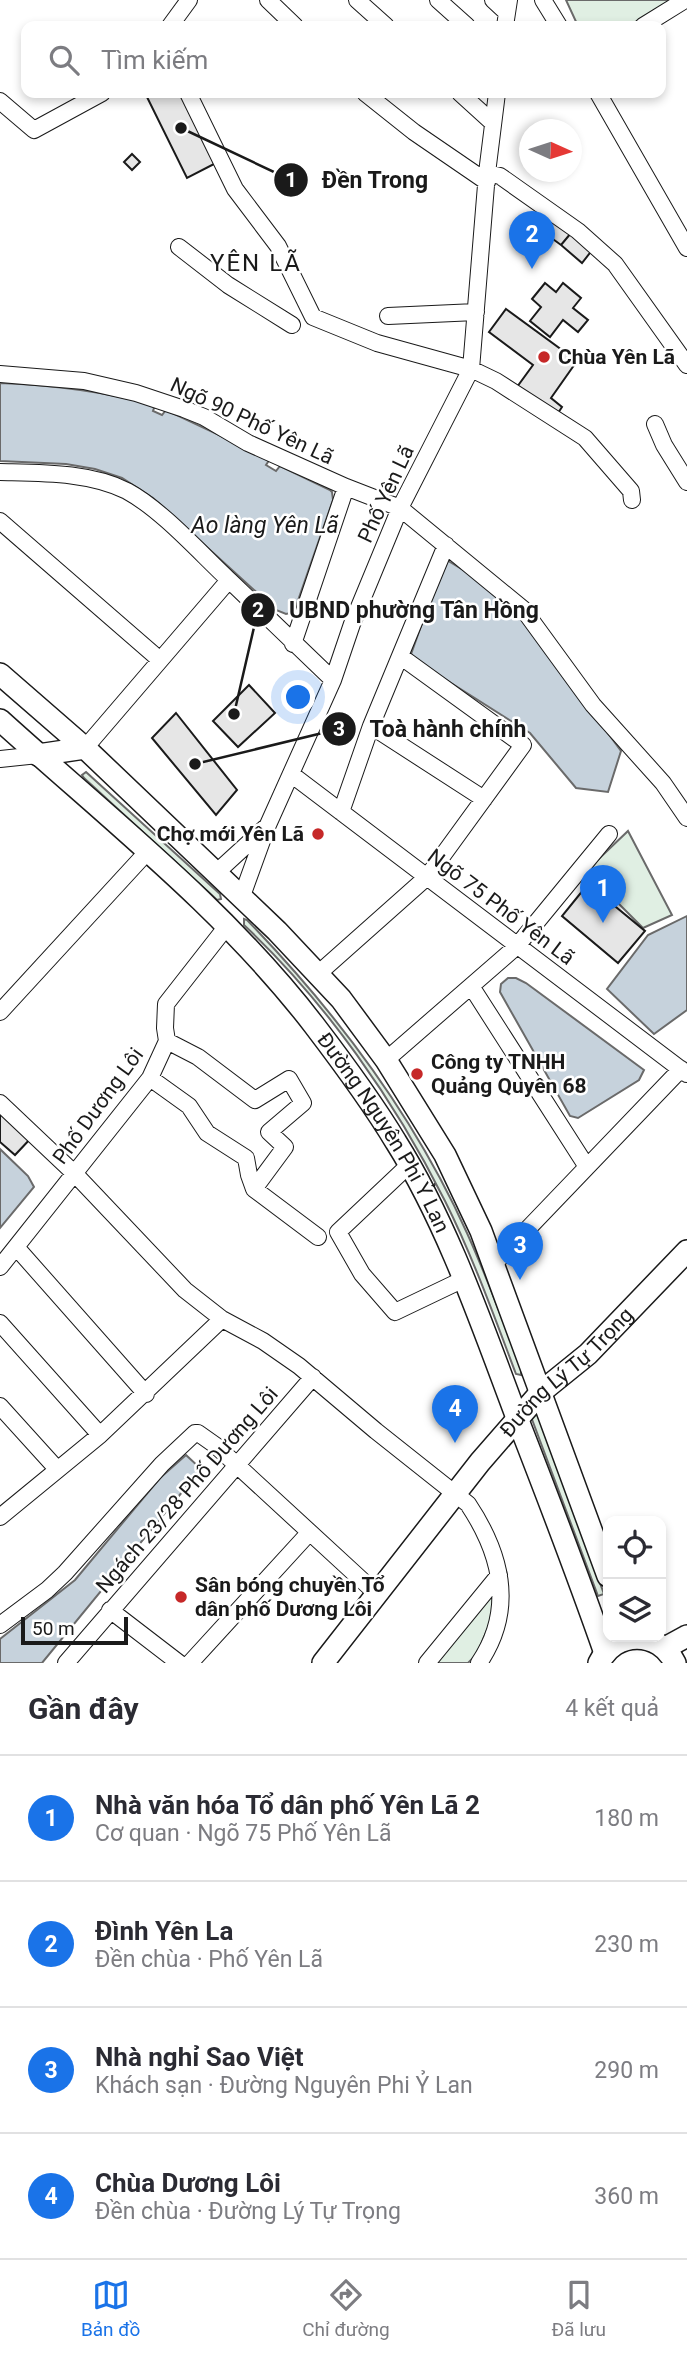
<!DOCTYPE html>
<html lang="vi">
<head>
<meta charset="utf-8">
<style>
	body { margin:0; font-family:Roboto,sans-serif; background:#f2f2f3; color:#2b2b33 }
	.controls { position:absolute; right:21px; bottom:21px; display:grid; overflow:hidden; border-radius:14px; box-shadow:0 4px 10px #0003 }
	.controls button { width:63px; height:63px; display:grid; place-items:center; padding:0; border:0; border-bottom:2px solid #e1e1e2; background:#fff; color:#2b2b33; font:35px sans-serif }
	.compass { position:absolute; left:519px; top:119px; width:63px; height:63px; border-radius:50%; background:#fff; box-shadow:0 4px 10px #0003; rotate:93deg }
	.scale { position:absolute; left:21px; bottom:18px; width:107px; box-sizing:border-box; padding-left:7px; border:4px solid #1a1a1a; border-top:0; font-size:19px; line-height:24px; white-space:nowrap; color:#1a1a1a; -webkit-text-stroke:5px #fff; paint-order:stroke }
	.you { position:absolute; left:299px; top:698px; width:24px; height:24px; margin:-18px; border:5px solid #fff; border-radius:50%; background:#1a73e8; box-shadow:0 0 0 10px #1a73e833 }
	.badge { display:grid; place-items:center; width:46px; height:46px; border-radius:50%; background:#1a73e8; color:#fff; font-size:23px; font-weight:700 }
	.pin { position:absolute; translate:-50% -58px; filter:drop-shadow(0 2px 4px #0008) }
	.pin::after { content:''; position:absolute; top:37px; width:24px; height:21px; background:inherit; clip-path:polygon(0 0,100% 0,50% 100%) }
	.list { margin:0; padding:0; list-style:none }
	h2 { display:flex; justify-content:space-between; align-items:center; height:91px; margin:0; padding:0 28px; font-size:30px }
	h2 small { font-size:23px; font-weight:400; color:#7c7c81 }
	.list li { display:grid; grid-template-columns:46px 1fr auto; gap:21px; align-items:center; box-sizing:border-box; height:126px; padding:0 28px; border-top:2px solid #e1e1e2 }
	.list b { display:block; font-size:26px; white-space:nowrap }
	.list p { margin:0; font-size:23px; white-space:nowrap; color:#7c7c81 }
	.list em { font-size:23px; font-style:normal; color:#7c7c81 }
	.icon { flex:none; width:38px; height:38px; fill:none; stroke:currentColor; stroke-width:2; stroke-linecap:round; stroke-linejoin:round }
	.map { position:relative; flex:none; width:687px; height:1663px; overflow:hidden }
	.search { position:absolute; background:#fff; box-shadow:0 4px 10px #0003; left:21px; right:21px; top:21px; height:77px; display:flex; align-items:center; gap:18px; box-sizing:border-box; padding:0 24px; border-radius:14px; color:#7c7c81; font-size:26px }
	.sheet { height:595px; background:#fff }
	nav { display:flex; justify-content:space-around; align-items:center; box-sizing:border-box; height:98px; border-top:2px solid #e1e1e2; background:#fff; font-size:19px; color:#7c7c81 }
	nav a { display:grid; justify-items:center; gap:4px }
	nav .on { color:#1a73e8 }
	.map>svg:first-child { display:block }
	.green { fill:#e0efe3; stroke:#6a6a6a; stroke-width:2 }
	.water { fill:#c6d2dc; stroke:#6a6a6a; stroke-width:2 }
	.building { fill:#e6e6e6; stroke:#1a1a1a; stroke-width:2 }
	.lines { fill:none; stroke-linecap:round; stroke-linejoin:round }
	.minor-casing { stroke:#1a1a1a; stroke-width:18 }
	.major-casing { stroke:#1a1a1a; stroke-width:24 }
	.minor { stroke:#fff; stroke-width:16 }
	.major { stroke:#fff; stroke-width:21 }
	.poi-dot { fill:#c62828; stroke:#fff; stroke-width:2.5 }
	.labels { text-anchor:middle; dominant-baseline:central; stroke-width:5; stroke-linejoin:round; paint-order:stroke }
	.poi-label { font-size:21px; font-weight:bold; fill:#1a1a1a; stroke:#fff; text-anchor:start }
	.street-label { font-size:21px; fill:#1a1a1a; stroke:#fff }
	.water-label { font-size:23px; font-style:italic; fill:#1a1a1a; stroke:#fff }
	.quarter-label { font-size:24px; letter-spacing:2px; fill:#1a1a1a; stroke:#fff }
	.leader { fill:none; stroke:#1a1a1a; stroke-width:2.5 }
	.callout-dot { fill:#1a1a1a; stroke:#fff; stroke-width:2.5 }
	.mark-label { font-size:21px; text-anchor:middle; font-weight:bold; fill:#fff }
	.callout-label { font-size:23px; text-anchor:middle; font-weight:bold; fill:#1a1a1a; stroke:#fff; stroke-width:5; stroke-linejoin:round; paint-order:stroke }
</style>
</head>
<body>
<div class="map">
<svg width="687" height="1663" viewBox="0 0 687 1663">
	<rect width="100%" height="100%" fill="#fff"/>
	<path class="green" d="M566,0H677L632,26H578Z
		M86,772L220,894L221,899L217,900L84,778L82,775Z
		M628,831L672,915L643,928L586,871Z
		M244,919L247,920C337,1013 414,1115 467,1233C487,1277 503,1322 521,1367V1375L516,1374C494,1316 473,1257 445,1201C395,1101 326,1002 244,925Z
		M536,1411L538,1414L604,1594L598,1596L530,1414Z
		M492,1593L498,1604L477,1654L468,1663H432Z"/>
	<path class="water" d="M0,383C55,385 102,391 155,405L153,411L162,415L166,410L270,459L266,465L276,471L280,466L330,490L332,492L333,500L294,612L286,614L276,610L153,498L122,478L95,469L66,464L0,461Z
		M445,559L508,597L621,751L608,792L576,788L530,733L410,657Z
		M687,916V1010L654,1034L607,989L648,935Z
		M508,978H516L526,983L644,1070L639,1080L578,1118L570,1116L500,992L501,984Z
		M0,1149L28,1176L34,1187L0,1228Z
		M186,1455L201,1469L42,1663H0V1639L75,1580L160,1478Z"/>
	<path class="building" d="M145,93H184L216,163L187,178Z
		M132,154L140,162L132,170L124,162Z
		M552,218L571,233L561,245L542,231Z
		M571,233L593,249L582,263L561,245Z
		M545,283L556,292L563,283L581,298L573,308L588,320L578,332L563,320L550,337L530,321L541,307L532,299Z
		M506,309L577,361L551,398L562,407L556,416L517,387L533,365L489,332Z
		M249,685L275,713L238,747L213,721Z
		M176,713L237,790L216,815L152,738Z
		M588,884L645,931L618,963L562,916Z
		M0,1108L32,1137L15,1155L0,1142Z"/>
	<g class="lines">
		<g class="minor-casing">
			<path id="minor" d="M268,0L295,26
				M357,0L386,26
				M438,0L467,26
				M493,0L507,13
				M543,0L559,26
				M170,26L189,0
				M505,26L509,0
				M643,26L685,0
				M188,93L235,189L278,246L313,317L377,343L471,369L496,381L585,438L631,491L632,500
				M365,93L414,132L487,182
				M460,93L493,123
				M598,93L687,248
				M0,101L34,130L102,93
				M487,173L500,176L578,231L615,264L687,365
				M179,247L228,285L292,325
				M388,316L476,312
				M0,374L84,381L136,393L184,409L204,417L248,443L346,487L400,508L523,609L593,705L663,783L687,818
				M655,424L664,445L687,482
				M0,472C41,473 90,472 127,491C162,510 200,553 229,580
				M0,521L160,660
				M293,644L346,487
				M371,726L484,799
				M85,748L229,580L333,680
				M0,759L38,755
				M291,774L687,1074
				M341,812L371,726L400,656
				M217,872L265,828
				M242,896L267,827L333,680L352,624L400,508L471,369L487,173L497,93
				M319,973L427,877L523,745L400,656L446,545
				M471,986L587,1167
				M0,1012L148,851
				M167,1041L198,1057L255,1100L289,1079L303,1103L269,1132L285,1147L254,1189
				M386,1060L517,946L609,834
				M150,1078L189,1106L207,1133L246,1158L249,1175L254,1189L318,1237
				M0,1103L75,1174L185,1290L222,1319L263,1341L299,1366L376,1431L468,1504C502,1555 515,1610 479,1663
				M409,1165L338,1232L362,1274L395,1312L464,1279
				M16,1247L146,1394
				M494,1264L681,1069
				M0,1267L150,1078L167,1041L165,1028L166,1004L227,926
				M0,1323L100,1435
				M0,1406L57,1469
				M0,1517L100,1435L222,1319
				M110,1610L179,1663
				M0,1625L47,1590L65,1573L162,1464L195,1433H198L215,1445L378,1595
				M66,1663L313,1377
				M190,1663L309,1533
				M427,1663L499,1575"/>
		</g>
		<g class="major-casing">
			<g id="major">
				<path d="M0,674L85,748L277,931L341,999L386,1060L445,1155L481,1231L608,1576"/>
				<path id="s1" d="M0,720C108,818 225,909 314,1025C343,1063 372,1102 396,1142C449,1226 484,1331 519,1423C549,1500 578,1576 605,1653"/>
				<path d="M38,755L85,748"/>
				<path d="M665,1648L687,1636"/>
				<path id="s2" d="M323,1663L480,1462L541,1392L588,1354L687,1251"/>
				<path d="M599,1663C615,1630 659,1630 675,1663"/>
			</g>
		</g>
		<use href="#minor" class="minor"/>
		<use href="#major" class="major"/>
	</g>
	<g class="poi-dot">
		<circle cx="544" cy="357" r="7"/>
		<circle cx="318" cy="834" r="7"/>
		<circle cx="417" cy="1074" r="7"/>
		<circle cx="181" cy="1597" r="7"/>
	</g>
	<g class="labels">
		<g class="poi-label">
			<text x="558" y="357">Chùa Yên Lã</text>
			<text x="304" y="834" text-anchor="end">Chợ mới Yên Lã</text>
			<text x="431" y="1062">Công ty TNHH<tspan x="431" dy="24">Quảng Quyên 68</tspan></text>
			<text x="195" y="1585">Sân bóng chuyền Tổ<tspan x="195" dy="24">dân phố Dương Lôi</tspan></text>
		</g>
		<g class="street-label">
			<text transform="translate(252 421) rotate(25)">Ngõ 90 Phố Yên Lã</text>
			<text transform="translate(386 494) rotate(-65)">Phố Yên Lã</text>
			<text transform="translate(501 907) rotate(37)">Ngõ 75 Phố Yên Lã</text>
			<text transform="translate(98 1106) rotate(-54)">Phố Dương Lôi</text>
			<text stroke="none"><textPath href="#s1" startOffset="567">Đường Nguyên Phi Ỷ Lan</textPath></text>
			<text stroke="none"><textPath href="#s2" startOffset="380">Đường Lý Tự Trọng</textPath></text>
			<text transform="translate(187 1490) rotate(-49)">Ngách 23/28 Phố Dương Lôi</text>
		</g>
		<g class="water-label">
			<text x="265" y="525">Ao làng Yên Lã</text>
		</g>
		<g class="quarter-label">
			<text x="256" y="263">YÊN LÃ</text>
		</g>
	</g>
	<path class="leader" d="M181 128L291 180M234 714L258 610M195 764L339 729"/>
	<g class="callout-dot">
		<circle cx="181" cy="128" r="7"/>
		<circle cx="234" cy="714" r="7"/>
		<circle cx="195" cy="764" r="7"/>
		<circle cx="291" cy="180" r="18"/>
		<circle cx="258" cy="610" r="18"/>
		<circle cx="339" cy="729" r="18"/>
	</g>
	<g class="mark-label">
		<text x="291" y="187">1</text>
		<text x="258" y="617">2</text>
		<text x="339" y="736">3</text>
	</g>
	<g class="callout-label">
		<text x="375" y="188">Đền Trong</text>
		<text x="414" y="618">UBND phường Tân Hồng</text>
		<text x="448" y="737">Toà hành chính</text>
	</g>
</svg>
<div class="controls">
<button><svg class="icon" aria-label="locate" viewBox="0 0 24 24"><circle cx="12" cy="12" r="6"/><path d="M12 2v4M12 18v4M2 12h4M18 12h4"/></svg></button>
<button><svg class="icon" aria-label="layers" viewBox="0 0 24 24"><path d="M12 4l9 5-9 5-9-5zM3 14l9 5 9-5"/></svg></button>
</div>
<svg class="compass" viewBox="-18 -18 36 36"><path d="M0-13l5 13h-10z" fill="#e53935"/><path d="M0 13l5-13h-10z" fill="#7c7c81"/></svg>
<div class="scale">50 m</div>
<div class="you"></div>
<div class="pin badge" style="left:603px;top:923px">1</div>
<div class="pin badge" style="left:532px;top:269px">2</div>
<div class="pin badge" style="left:520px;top:1280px">3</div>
<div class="pin badge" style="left:455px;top:1443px">4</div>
<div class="search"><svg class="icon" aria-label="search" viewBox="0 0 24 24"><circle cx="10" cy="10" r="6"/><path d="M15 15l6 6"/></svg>Tìm kiếm</div>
</div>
<section class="sheet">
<h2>Gần đây<small>4 kết quả</small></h2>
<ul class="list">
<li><span class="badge">1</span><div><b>Nhà văn hóa Tổ dân phố Yên Lã 2</b><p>Cơ quan · Ngõ 75 Phố Yên Lã</p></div><em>180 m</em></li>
<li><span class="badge">2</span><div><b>Đình Yên La</b><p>Đền chùa · Phố Yên Lã</p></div><em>230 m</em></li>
<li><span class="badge">3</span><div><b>Nhà nghỉ Sao Việt</b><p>Khách sạn · Đường Nguyên Phi Ỷ Lan</p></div><em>290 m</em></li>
<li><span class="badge">4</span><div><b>Chùa Dương Lôi</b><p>Đền chùa · Đường Lý Tự Trọng</p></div><em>360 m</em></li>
</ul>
</section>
<nav>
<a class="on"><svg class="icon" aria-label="map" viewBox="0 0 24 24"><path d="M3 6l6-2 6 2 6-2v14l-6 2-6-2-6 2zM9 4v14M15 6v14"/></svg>Bản đồ</a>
<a><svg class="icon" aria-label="directions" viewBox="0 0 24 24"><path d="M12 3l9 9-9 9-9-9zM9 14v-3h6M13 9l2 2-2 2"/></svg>Chỉ đường</a>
<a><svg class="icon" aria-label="saved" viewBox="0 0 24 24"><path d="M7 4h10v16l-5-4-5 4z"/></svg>Đã lưu</a>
</nav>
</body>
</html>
